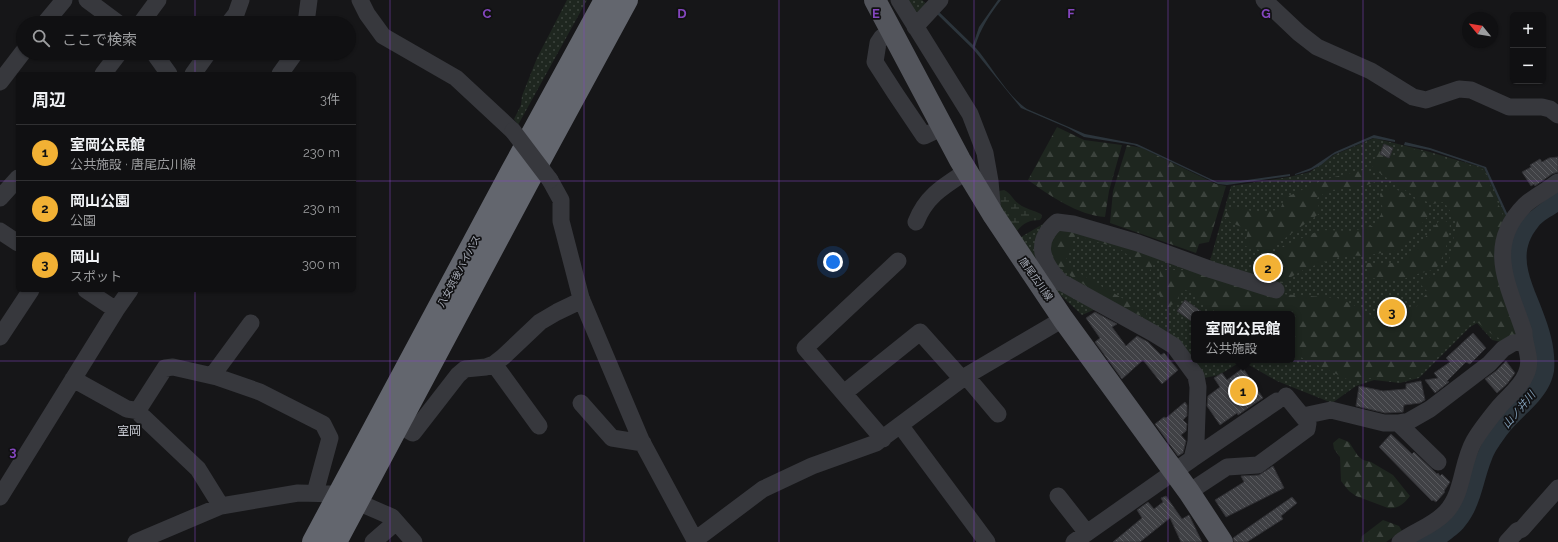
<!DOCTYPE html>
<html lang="ja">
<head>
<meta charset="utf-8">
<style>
	body { margin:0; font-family:Raleway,"Noto Sans JP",sans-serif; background:#1e1e20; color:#f1f3f6 }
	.controls { position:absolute; right:12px; top:12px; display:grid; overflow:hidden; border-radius:6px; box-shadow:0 1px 3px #0004 }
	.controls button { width:36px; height:36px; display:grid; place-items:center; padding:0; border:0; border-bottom:1px solid #303032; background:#101012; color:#f1f3f6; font:20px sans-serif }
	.compass { position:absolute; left:1462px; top:12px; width:36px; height:36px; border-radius:50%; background:#101012; box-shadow:0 1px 3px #0004; rotate:300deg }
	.you { position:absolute; left:833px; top:262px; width:14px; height:14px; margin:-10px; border:3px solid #fff; border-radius:50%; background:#1a73e8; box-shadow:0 0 0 6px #1a73e833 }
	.badge { display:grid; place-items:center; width:26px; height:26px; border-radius:50%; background:#f2b134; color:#111; font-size:13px; font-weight:700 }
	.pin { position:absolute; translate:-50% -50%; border:2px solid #fff; box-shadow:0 1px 4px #0006 }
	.popup { position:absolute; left:1191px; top:311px; width:104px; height:52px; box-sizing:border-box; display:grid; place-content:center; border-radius:6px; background:#101012; filter:drop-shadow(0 1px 3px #0005); font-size:13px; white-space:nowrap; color:#9c9d9f }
	.popup b { font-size:15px; color:#f1f3f6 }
	.popup::after { content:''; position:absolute; left:50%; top:100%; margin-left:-8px; border:8px solid transparent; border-top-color:#101012 }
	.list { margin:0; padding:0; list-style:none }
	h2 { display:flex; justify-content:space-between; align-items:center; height:52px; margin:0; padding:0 16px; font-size:17px }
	h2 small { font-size:13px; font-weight:400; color:#9c9d9f }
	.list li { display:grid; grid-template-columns:26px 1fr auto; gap:12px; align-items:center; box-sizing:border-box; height:56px; padding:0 16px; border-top:1px solid #303032 }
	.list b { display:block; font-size:15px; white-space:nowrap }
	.list p { margin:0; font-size:13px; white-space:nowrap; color:#9c9d9f }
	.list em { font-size:13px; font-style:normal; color:#9c9d9f }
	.icon { flex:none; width:22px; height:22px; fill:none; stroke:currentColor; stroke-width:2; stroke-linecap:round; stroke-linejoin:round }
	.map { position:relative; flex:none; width:1558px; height:542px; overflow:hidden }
	.search { position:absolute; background:#101012; box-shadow:0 1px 3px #0004; left:16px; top:16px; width:340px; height:44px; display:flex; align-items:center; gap:10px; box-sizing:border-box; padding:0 14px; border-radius:22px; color:#9c9d9f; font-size:15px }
	.panel { position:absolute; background:#101012; box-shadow:0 1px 3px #0004; left:16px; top:72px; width:340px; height:220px; border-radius:6px }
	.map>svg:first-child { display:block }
	.grass { fill:url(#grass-dots); fill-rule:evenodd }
	.forest { fill:url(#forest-firs) }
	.wetland { fill:url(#wetland-marsh) }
	.water { fill:#2c353c }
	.building { fill:url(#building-back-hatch); stroke:#303034 }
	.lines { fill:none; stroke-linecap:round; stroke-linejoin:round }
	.minor { stroke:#37383d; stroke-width:17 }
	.major { stroke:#53555c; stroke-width:22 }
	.highway { stroke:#63666e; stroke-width:22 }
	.minor-bridge { stroke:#37383d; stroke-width:17 }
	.grid { fill:none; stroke:#8446be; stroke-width:1; stroke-opacity:0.55 }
	.labels { text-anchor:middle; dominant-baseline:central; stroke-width:3.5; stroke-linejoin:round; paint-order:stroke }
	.street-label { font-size:10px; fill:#a8adb8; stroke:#111113 }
	.water-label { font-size:11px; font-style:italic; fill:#7f9bb3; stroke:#111113 }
	.quarter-label { font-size:12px; fill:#c9ccd4; stroke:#111113 }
	.grid-label { font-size:13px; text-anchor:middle; font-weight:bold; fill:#8446be; stroke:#111113; stroke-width:3.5; stroke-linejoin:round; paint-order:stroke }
</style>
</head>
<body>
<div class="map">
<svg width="1558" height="542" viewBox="0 0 1558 542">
	<defs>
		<pattern id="grass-dots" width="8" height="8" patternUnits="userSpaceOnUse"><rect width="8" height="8" fill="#1e261f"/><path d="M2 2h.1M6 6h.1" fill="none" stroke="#3c433d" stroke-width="1.8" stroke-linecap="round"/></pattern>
		<pattern id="forest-firs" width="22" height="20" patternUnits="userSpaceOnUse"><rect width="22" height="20" fill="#1e261f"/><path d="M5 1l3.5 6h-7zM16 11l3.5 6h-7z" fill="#3c433d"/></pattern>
		<pattern id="wetland-marsh" width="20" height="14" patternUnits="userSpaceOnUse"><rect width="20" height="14" fill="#1e261f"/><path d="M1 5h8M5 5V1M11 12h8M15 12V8" fill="none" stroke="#3c433d"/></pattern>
		<pattern id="building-back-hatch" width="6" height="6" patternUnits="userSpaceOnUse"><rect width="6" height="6" fill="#404145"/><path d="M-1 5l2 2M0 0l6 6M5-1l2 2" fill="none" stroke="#595a5e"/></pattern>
	</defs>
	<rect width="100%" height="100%" fill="#161618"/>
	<path class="grass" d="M567,0H587L518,125L514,119L521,105L522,96L537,58Z
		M907,0H922L928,5L918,13L913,9Z
		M1374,138L1430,152L1484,168L1508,219L1506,343L1492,340L1477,323L1470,327L1419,378L1400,383L1374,380L1356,386L1332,403L1277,381L1242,361L1219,375L1194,380L1162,345L1098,308L1082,315L1042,278L1016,240L1043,224L1058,217L1210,261L1231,186L1289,177L1310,172L1334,155ZM1194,314H1292V360H1194Z"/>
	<path class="forest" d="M1057,127L1084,140L1122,145L1109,191L1105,217C1078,215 1050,196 1028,180Z
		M1127,145L1142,148L1216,184L1226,186L1209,242L1199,244L1196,253L1110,223L1113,191Z
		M1403,146L1484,170L1505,220L1520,333L1506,341L1494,336L1475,320L1418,376L1399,381L1369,378L1353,382L1292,353V314H1218L1189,291L1182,289L1176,302L1166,309L1159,294L1160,270H1183L1280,294L1337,298L1352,304L1382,322L1390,324L1416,307L1428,292L1418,282L1437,274L1449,261L1457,221L1444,202L1432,204L1414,196L1372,168L1377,150L1394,156Z
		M1363,170L1378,181L1367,185L1343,189L1330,190L1317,198L1320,213L1266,252L1245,246L1248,230L1230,222L1224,217L1228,209L1233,207L1256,212L1280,210L1285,197C1296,194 1304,188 1314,184C1330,177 1347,174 1363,170Z
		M1392,187L1426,205L1429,215L1400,250L1363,256L1345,255L1307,268L1275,286L1278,276L1265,267L1283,246L1321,230L1353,231L1375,225L1383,211L1380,194L1384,190Z
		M1443,220L1450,223C1449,241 1445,254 1436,269L1414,275L1401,280L1370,278L1365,264L1366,263H1399L1409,257L1439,221Z
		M1060,226L1160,256L1156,260L1149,272L1119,248L1075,236L1066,260L1079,273L1146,312L1147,318L1126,310L1075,279L1052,262L1049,249Z
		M1339,438L1349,442L1358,456L1363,460L1371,462L1393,475L1410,496C1404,504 1398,509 1388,508L1356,496L1349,491L1341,481L1340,457L1334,449L1333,443Z
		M1383,520L1399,526L1402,531L1386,542H1360L1362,536Z"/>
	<path class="wetland" d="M1004,190C1011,193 1013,200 1019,204C1025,209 1034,210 1041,214L1042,217L1040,220C1030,220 1023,223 1017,231L1003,217L998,197L999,191Z"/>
	<path class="water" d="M998,0H1001C990,14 980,29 975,47C991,65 1007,96 1027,109L1085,134L1137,144L1217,182L1240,181L1290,174V176L1227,185L1218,184L1144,149L1134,145L1084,137L1068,128L1021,108L973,49L936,13L937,10L973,45L979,27Z
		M1374,135L1395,140V142L1373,138L1333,155L1321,165L1309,171L1295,175V174L1311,168L1335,152Z
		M1405,142L1430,148L1486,167L1507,213L1510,217L1509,219L1505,214L1484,168L1430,150L1404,145Z
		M1558,190V212C1551,217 1543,220 1538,227C1515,255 1532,282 1543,312C1550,330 1556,350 1554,371C1549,400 1522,414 1506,436C1501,443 1495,451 1492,459C1483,481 1481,507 1465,526C1460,533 1453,537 1447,542H1410L1424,534L1474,461L1482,443L1492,425L1526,389L1510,279L1509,245L1522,218Z"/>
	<path class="building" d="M1384,144L1393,148L1389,158L1380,154Z
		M1558,157V172L1552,174L1535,186L1534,184L1531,186L1522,172L1531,167L1530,165L1540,159L1542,162L1549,158Z
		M1185,300L1205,314H1194V323L1177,311Z
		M1095,312L1117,324L1112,327L1126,346L1137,336L1148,342L1161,355L1164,353L1178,370L1162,384L1143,360L1122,379L1095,342L1100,338L1086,318Z
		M1473,333L1486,348L1470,364L1466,362L1447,381L1449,382L1435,393L1425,380L1438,378L1434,373L1450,362L1446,358Z
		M1506,361L1515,373L1507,384L1497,393L1485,379L1496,371Z
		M1243,368L1263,398L1238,415L1237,413L1220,425L1207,406L1208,396L1220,387L1214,378L1222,373L1227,380Z
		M1421,381L1425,400L1420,403L1404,405L1403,412L1385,413L1356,406L1359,386L1383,391L1406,389V384Z
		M1185,402L1187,405V416L1183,420L1187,424L1186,431L1181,435L1186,441L1183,453L1178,456L1155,424L1164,417L1166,418Z
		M1391,434L1412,454L1414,452L1437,474L1438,473L1440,476L1442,474L1450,482L1444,491L1445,492L1436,502L1433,500L1432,501L1379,447Z
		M1273,466L1284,488L1226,517L1215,500L1244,482L1241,476L1259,475Z
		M1166,496L1182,519L1189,515L1202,542H1181L1170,518L1140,542H1113L1142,518L1137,510L1148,502L1154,509L1163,502L1161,498Z
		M1292,497L1297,503L1281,516L1283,519L1247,542H1234L1233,538Z"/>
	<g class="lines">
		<path class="minor" d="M87,0L118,23
			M360,0L367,14L383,36L456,78L513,131
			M899,0L970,114L985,153L990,181L993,214
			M1264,0L1299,33L1317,47L1371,71L1413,97L1426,100L1459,89L1471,90L1509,107H1542L1550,109L1558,115
			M45,23L64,0
			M141,23L158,0
			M229,23L236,14L241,0
			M306,23L309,0
			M915,27L940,0
			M882,37L878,43L875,62L895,93L924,136L943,127
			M154,53L169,74
			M103,74L119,53
			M193,74L208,53
			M280,74L295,53
			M0,82L23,52
			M550,180L561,200V221L581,298L641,440L696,542
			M0,198L18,178
			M916,222C926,196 944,186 967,171
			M0,231L18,243
			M86,290L116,310
			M0,337L31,290
			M494,364L539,426
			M212,376L251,323
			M966,376L998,414
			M73,379L127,409L140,411
			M844,393L920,332L962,379
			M581,403L612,438L643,443
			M1303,416L1331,410L1384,423H1398L1409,421L1430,409L1489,364L1503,349L1513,343L1524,341
			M1398,423L1438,462
			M900,425L987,542
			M406,429L413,433L458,375L465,369L486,367L494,364L503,357L540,322L557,312L582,300
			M883,439L805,348L898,261
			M1192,459L1277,401
			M1189,492L1227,467L1258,465L1307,429L1308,423L1286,396
			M1058,496L1087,533
			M0,497L116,310L130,290
			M221,506L198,469L140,414V407L165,368L173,367L217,377L260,392L323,424L330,438L315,493
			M695,540L763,489L812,466L876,443L966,376L1063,319
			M136,542L221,506L298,493L339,494L392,517L414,542
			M373,542L396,522
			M1074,542L1192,459L1196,442L1198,387L1196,376L1174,346L1153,333L1061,282C1042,263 1033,242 1057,222L1073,224L1138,243L1212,270L1276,290
			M1400,542C1415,531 1433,526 1446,512C1464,492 1461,464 1474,441C1481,429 1490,418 1499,407C1508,396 1521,387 1526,374C1533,359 1524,347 1524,332C1509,286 1484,246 1525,205C1535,196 1548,190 1558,182
			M1507,542L1517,531L1522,529L1558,488"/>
		<path class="major" d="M875,0L960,160L994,216L1063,319L1189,492L1222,542"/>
		<path class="highway" d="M313,542L511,172L605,0
			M336,542L527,184L627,0"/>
		<path class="minor-bridge" d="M513,131L550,180"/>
	</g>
	<path class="grid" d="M195,0V23M390,0V542M584,0V542M779,0V542M974,0V542M1168,0V542M1363,0V542M195,53V74M0,181H18M354,181H1558M195,290V542M0,361H1558"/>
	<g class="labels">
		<g class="street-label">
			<text transform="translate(459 271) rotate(-62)">八女筑後バイパス</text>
			<text transform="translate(1036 279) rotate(55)">唐尾広川線</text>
		</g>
		<g class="water-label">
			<text transform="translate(1519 410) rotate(-50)">山ノ井川</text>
		</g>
		<g class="quarter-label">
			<text x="129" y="431">室岡</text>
		</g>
	</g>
	<g class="grid-label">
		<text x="487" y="18">C</text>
		<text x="682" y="18">D</text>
		<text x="876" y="18">E</text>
		<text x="1071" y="18">F</text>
		<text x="1266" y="18">G</text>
		<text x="13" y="456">3</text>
	</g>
</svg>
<div class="controls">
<button>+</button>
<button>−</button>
</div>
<svg class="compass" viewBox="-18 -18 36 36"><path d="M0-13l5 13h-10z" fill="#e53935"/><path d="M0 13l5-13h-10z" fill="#9c9d9f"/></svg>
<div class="you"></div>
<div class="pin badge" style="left:1243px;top:391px">1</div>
<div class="popup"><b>室岡公民館</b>公共施設</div>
<div class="pin badge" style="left:1268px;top:268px">2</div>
<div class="pin badge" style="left:1392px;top:312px">3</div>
<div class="search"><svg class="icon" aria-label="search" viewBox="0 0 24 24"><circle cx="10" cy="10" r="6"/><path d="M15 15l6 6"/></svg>ここで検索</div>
<section class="panel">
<h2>周辺<small>3件</small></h2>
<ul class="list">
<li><span class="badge">1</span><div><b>室岡公民館</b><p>公共施設 · 唐尾広川線</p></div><em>230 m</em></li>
<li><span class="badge">2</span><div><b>岡山公園</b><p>公園</p></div><em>230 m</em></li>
<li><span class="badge">3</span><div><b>岡山</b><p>スポット</p></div><em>300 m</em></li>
</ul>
</section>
</div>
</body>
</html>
